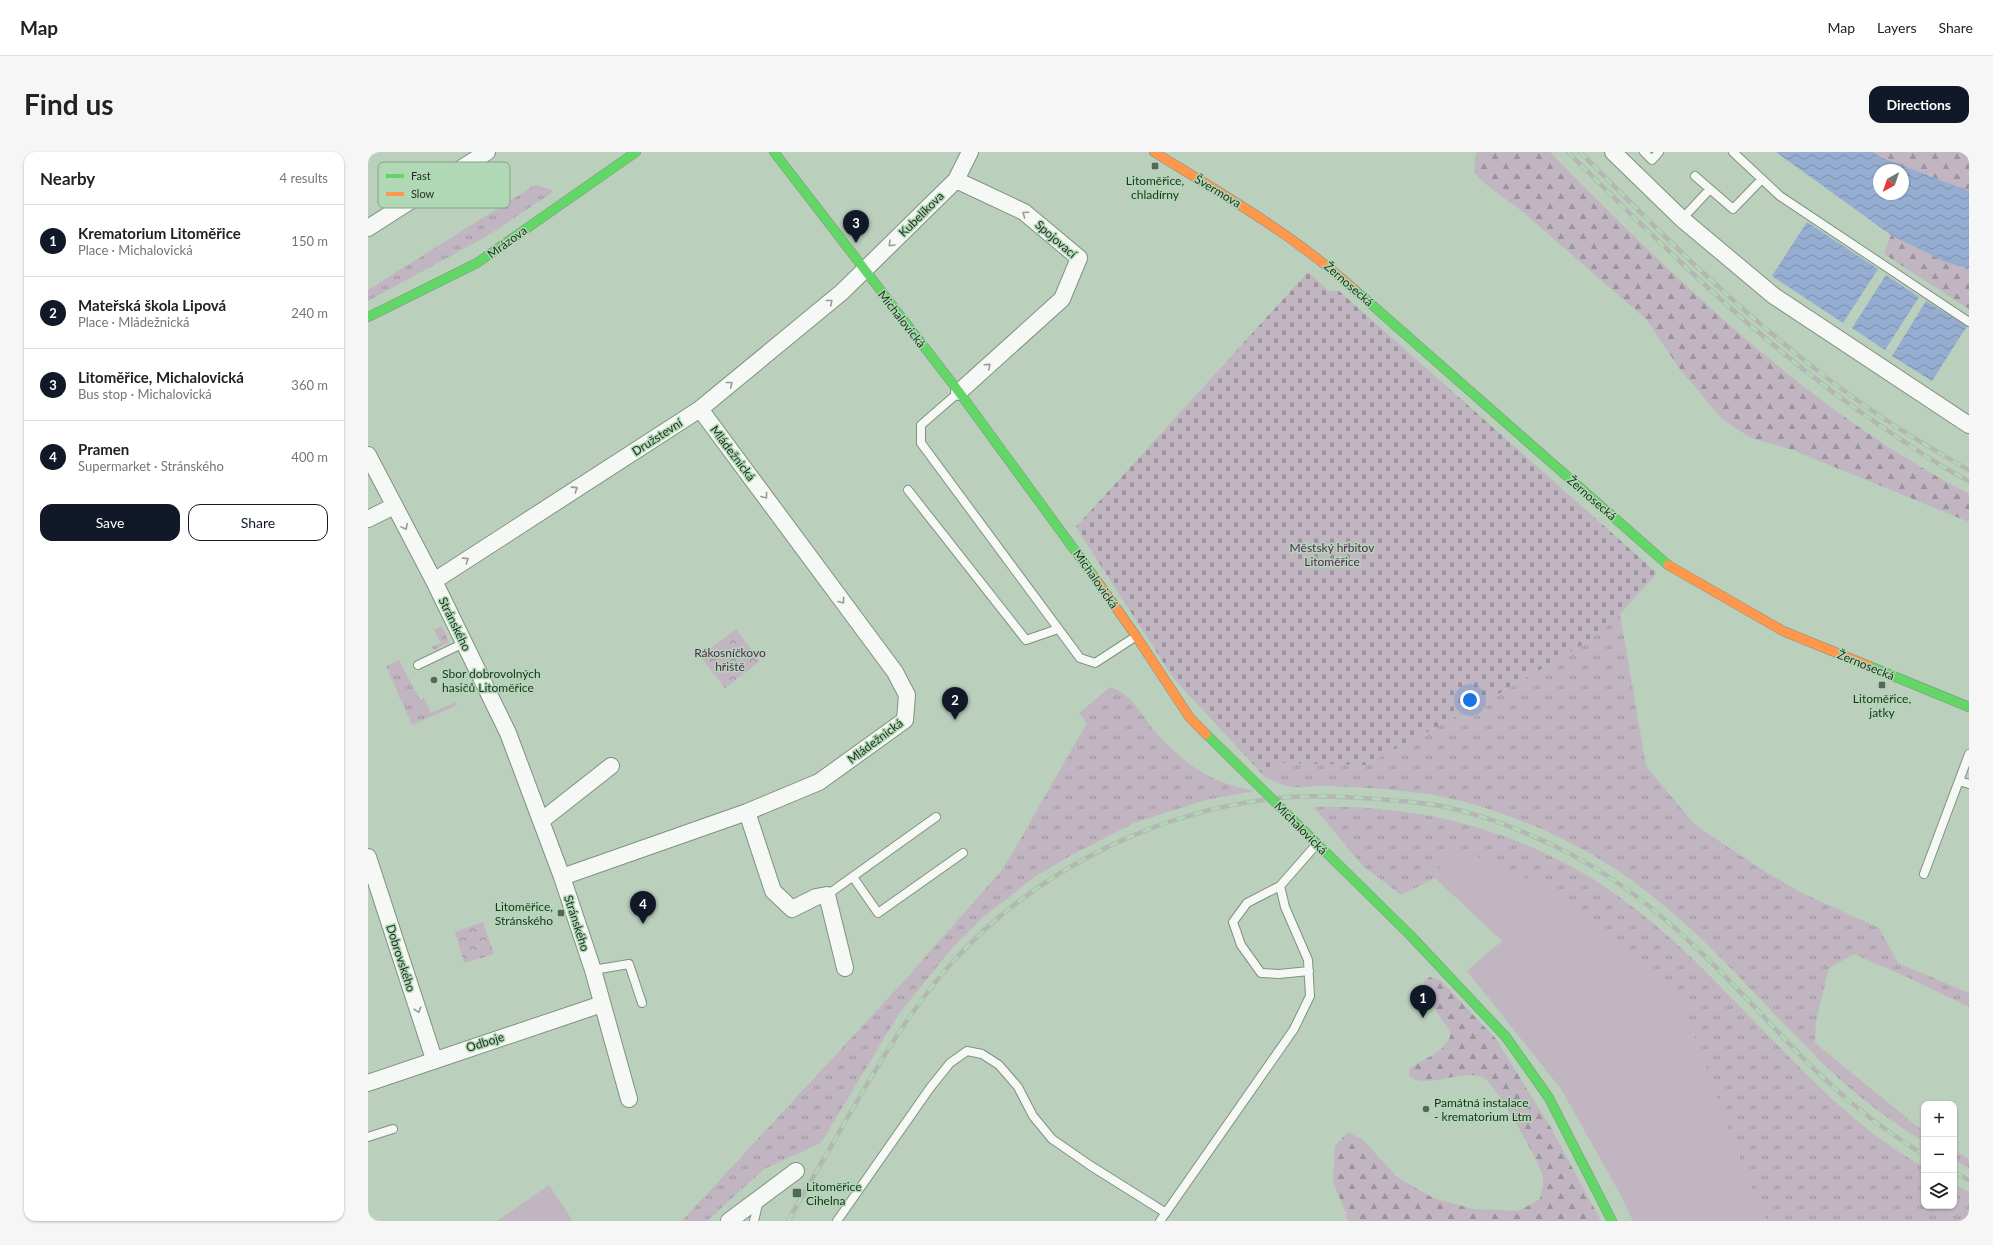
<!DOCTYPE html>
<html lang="en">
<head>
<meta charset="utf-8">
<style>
	body { margin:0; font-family:Lato,sans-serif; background:#f6f6f6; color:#222 }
	.controls { position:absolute; right:12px; bottom:12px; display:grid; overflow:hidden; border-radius:8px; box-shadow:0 1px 3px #0004 }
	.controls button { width:36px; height:36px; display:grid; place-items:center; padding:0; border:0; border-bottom:1px solid #e0e0e0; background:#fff; color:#222; font:20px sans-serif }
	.compass { position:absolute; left:1505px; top:12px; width:36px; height:36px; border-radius:50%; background:#fff; box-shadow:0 1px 3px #0004; rotate:220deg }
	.you { position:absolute; left:1102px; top:548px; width:14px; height:14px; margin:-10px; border:3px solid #fff; border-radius:50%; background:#1a73e8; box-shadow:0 0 0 6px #1a73e833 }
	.badge { display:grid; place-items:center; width:26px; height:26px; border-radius:50%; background:#111827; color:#fff; font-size:13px; font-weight:700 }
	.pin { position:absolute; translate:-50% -33px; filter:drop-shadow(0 1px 2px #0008) }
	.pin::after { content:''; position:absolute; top:21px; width:14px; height:12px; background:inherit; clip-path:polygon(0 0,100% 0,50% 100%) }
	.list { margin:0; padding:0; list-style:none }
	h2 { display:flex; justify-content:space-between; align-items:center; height:52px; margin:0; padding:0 16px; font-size:17px }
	h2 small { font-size:13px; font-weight:400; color:#767676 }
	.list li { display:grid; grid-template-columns:26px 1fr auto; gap:12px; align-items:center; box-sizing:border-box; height:72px; padding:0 16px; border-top:1px solid #e0e0e0 }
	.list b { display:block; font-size:15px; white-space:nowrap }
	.list p { margin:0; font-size:13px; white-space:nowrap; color:#767676 }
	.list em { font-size:13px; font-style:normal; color:#767676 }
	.actions { display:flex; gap:8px; padding:12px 16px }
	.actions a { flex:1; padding:9px 0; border:1px solid #111827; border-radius:12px; text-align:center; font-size:14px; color:#111827 }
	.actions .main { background:#111827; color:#fff }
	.icon { flex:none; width:22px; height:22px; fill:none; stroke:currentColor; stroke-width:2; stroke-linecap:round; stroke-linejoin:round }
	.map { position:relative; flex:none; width:1601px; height:1069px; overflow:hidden; border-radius:12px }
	header { display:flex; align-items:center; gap:24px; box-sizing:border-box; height:56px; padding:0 20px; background:#fff; border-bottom:1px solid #e0e0e0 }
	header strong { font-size:19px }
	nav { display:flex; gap:22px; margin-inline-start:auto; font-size:14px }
	.intro { display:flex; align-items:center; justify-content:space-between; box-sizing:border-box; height:96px; padding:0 24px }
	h1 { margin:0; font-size:28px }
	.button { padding:10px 18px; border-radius:12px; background:#111827; color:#fff; font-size:14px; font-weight:700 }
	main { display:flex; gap:24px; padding:0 24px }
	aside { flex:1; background:#fff; border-radius:12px; box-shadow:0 1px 3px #0004 }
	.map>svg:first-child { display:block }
	.grass { fill:url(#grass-tufts) }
	.forest { fill:url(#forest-firs) }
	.cemetery { fill:url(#cemetery-stones) }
	.park { fill:url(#park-crowns) }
	.garden { fill:#c1b5c1 }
	.water { fill:url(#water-waves); fill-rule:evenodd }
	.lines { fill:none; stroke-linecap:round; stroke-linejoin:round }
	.lane-casing { stroke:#809182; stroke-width:10 }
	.street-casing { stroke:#809182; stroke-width:18 }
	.fast-casing { stroke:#809182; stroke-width:10 }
	.slow-casing { stroke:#809182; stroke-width:10 }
	.lane { stroke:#f5f8f5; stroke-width:8 }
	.street { stroke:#f5f8f5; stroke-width:16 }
	.fast { stroke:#63d668; stroke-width:9 }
	.slow { stroke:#ff974d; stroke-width:9 }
	.rail-casing { stroke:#b2b7b3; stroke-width:4.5 }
	.rail { stroke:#b1d8b5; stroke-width:3; stroke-dasharray:9; stroke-linecap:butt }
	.fast-bridge-casing { stroke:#809182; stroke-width:10; stroke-linecap:butt }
	.fast-bridge { stroke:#63d668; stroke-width:9 }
	.oneway { stroke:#959d95 }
	.poi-dot { fill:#556657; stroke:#b1d8b5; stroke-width:1.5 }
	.labels { text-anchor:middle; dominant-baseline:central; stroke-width:3; stroke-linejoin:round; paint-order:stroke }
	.poi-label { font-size:12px; fill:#1f2e20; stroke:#b1d8b5; text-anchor:start }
	.street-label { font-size:12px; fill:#1f2e20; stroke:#b1d8b5 }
	.park-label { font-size:12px; fill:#5c1c5c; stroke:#b1d8b5 }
	.key { fill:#b1d8b5; stroke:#85a588; stroke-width:1 }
	.key-label { font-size:11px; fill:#1f2e20 }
</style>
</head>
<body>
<header>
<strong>Map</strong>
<nav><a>Map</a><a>Layers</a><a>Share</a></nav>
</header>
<div class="intro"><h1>Find us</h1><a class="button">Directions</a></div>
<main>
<aside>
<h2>Nearby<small>4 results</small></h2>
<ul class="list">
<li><span class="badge">1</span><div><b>Krematorium Litoměřice</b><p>Place · Michalovická</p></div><em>150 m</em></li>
<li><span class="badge">2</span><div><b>Mateřská škola Lipová</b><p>Place · Mládežnická</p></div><em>240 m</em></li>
<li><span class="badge">3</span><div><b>Litoměřice, Michalovická</b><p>Bus stop · Michalovická</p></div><em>360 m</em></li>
<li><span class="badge">4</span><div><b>Pramen</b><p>Supermarket · Stránského</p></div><em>400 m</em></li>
</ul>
<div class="actions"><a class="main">Save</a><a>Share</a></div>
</aside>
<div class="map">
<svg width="1601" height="1069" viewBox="0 0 1601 1069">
	<defs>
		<pattern id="grass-tufts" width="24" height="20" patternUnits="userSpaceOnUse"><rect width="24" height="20" fill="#c1b5c1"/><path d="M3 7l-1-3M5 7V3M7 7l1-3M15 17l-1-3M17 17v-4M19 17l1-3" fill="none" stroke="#9c949c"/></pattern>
		<pattern id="forest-firs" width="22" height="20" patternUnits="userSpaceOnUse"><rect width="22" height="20" fill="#c1b5c1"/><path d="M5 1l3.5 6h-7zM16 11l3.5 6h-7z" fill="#9c949c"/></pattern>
		<pattern id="cemetery-stones" width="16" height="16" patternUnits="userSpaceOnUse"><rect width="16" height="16" fill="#c1b5c1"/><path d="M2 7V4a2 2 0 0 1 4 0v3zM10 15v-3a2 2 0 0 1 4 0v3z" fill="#9c949c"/></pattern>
		<pattern id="park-crowns" width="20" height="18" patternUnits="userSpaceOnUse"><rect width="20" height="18" fill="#c1b5c1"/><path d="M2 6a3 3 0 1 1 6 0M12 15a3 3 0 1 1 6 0" fill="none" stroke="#9c949c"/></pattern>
		<pattern id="water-waves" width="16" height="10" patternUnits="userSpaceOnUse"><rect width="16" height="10" fill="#96add2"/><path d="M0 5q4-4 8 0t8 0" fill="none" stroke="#7a8daa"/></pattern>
	</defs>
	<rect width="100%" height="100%" fill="#bacfbc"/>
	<path class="grass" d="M167,33L182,37L185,40L119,84L0,149V138Z
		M1252,462L1278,614L1327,673L1396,719L1436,742L1511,776L1530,811L1601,841V855L1539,825L1486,802L1461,816L1448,869L1447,891L1556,980V990C1523,969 1491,946 1463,919C1381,841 1311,746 1208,694C1154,666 1095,644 1034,639C1009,636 984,635 959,634C947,633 932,637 920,634C913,633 905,628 898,626L914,611L997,613L1134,540L1216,492Z
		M74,474L81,490L66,498L64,495L73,491L66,478Z
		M31,508L52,548L56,546L63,561L88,550L89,553L44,573L18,514Z
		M742,535C765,543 773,563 788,581C806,601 829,621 854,630C864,634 875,636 886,639L837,648L766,671L702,704L668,724L641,745L615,765L584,796L530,863L453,991L396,1017L339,1069H314L536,829L635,717L719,571L711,561Z
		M946,655C1057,652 1164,681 1254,747C1297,778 1335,816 1371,854C1429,912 1483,975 1556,1015V1054H1586V1032L1601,1040V1069H1399L1377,1021L1084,693L1067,726L1033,743L994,713Z
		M1586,999L1601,1007V1016L1586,1008Z"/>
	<path class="forest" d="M1108,0H1182C1308,128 1440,258 1601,342V370L1425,298L1383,286L1355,268L1311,216L1279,168L1155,60L1120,34L1106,21Z
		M1505,0H1601V39L1512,5Z
		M1523,83L1575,109L1601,117V157L1516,102Z
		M1062,825L1072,828L1128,887L1183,976L1233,1069H979L978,1061L965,1030L967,994L980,980L995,988L1028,1024L1065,1046L1105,1057L1151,1059L1172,1047C1173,1041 1176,1031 1175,1025C1172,1011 1128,932 1116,926C1094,915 1059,939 1041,924V917C1055,907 1080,899 1083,881L1058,844L1056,829Z"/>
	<path class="cemetery" d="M940,120L961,139H971L1289,421L1252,462L1216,492L1134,540L997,613L914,611L898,626L806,527L708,375Z"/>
	<path class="park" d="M368,477L392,509L357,536L332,504Z
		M115,770L126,802L96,811L87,780Z"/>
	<path class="garden" d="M1083,693L1177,734L1315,852L1377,1021L1399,1069H1265L1250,1038L1193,937L1099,819L1134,789L1067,726Z
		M181,1033L205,1069H129Z"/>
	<path class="water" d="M1408,0H1505L1512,5L1601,39V117L1575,109L1523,83ZM1511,18H1535V42H1511Z
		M1439,70L1510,117L1475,171L1404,124Z
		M1518,123L1551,145L1517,198L1484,176Z
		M1558,149L1599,174L1564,229L1524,204Z"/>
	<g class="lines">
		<g class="lane-casing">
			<path id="lane" d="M1276,0L1284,8L1291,0
				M1365,0L1412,44L1601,170
				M1327,24L1365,57L1394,27
				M1314,67L1342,37
				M591,240L553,273V291L712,506L727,511L767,485
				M540,338L658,488L690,477
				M50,513L96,491
				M1591,629L1601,632
				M1556,722L1601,602
				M485,725L510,761L595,701
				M912,734L879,751L865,770L873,793L893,821L911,822L941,819
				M459,743L568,665
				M225,818L261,812L274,851
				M0,985L25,977
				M386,1069L391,1048
				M469,1069L562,936L582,911L599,899L614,902L631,913L650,935L665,964L684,987L723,1014L798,1061
				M792,1069L926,877L942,844L940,808L917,755L912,734L948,693"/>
		</g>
		<g class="street-casing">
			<path id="street" d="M1245,0L1314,67L1406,144L1601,273
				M588,28L656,60L711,106L694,147L591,240
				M0,76L119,0
				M0,303L66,429L140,581L194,725L225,818L261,947
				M0,367L26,354
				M66,429L332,257L474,140L588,28L602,0
				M379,660L405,739L424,757L448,745L459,743L477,816
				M173,669L243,614
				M0,705L66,907
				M194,725L379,660L451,630L537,568L539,543L527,520L332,257
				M0,931L234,852
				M361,1069L428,1019"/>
		</g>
		<g class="fast-casing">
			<path id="fast" d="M406,0L591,240L727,426
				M987,138L1300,413
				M0,165L109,111L268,0
				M1501,514L1601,555
				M838,582L894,637
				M914,657L1042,783L1138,885L1181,946L1244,1069"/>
		</g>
		<g class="slow-casing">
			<path id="slow" d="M786,0C856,43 926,83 987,138
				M1300,413L1415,479L1501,514
				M727,426L768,484L822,566L838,582"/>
		</g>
		<use href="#lane" class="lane"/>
		<use href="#street" class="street"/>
		<use href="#fast" class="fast"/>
		<use href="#slow" class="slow"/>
		<g class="rail-casing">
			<path id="rail" d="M1200,0C1299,99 1400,199 1516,276C1544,295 1571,314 1601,329
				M1212,0C1300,89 1391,179 1493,251C1528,276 1564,297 1601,318
				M1586,1020L1601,1028
				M420,1069C439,1035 459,1002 478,968C512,910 546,850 593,801C678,712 799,655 921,645C950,643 980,645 1009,647C1028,649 1047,650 1067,653C1123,663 1193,693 1241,725C1299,763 1349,815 1397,866C1417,887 1436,909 1458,928C1488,957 1521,981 1556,1003"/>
		</g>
		<use href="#rail" class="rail"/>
		<g class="fast-bridge-casing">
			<path id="fast-bridge" d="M894,637L914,657"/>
		</g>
		<use href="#fast-bridge" class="fast-bridge"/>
	</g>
	<defs><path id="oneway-chevron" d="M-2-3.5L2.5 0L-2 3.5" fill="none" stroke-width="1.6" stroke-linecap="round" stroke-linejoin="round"/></defs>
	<g class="oneway">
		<use href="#oneway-chevron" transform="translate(657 62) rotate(-145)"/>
		<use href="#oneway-chevron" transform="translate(523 92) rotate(135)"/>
		<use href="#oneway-chevron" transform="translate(462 150) rotate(-39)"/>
		<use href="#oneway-chevron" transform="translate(620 214) rotate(-42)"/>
		<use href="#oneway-chevron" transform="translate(362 232) rotate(-39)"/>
		<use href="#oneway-chevron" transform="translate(207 337) rotate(-33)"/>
		<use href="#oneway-chevron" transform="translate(397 344) rotate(53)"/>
		<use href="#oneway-chevron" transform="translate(37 375) rotate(62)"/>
		<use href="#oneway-chevron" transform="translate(98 408) rotate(-33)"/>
		<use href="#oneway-chevron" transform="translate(474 449) rotate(53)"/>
		<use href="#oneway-chevron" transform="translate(50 858) rotate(72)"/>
	</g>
	<g class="poi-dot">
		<rect x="783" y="10" width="8" height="8" rx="2"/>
		<circle cx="66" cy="528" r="4"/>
		<rect x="1510" y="529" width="8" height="8" rx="2"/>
		<rect x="189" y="757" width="8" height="8" rx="2"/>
		<circle cx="1058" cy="957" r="4"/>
		<rect x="424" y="1036" width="10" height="10" rx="2"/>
	</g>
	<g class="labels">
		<g class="poi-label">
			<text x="787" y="28" text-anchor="middle">Litoměřice,<tspan x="787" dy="14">chladírny</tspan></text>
			<text x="74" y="521">Sbor dobrovolných<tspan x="74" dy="14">hasičů Litoměřice</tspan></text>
			<text x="1514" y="546" text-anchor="middle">Litoměřice,<tspan x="1514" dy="14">jatky</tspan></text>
			<text x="185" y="754" text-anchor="end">Litoměřice,<tspan x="185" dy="14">Stránského</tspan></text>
			<text x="1066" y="950">Památná instalace<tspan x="1066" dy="14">- krematorium Ltm</tspan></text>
			<text x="438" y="1034">Litoměřice<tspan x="438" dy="14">Cihelna</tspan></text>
		</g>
		<g class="street-label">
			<text transform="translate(850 39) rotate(31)">Švermova</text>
			<text transform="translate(553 62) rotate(-45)">Kubelíkova</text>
			<text transform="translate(688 87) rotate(41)">Spojovací</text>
			<text transform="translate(139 90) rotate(-36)">Mrázova</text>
			<text transform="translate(981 132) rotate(41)">Žernosecká</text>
			<text transform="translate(534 167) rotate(52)">Michalovická</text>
			<text transform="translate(289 285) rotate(-33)">Družstevní</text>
			<text transform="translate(365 301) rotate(53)">Mládežnická</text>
			<text transform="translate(1224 346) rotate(41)">Žernosecká</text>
			<text transform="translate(728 427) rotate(55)">Michalovická</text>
			<text transform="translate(87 472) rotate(64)">Stránského</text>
			<text transform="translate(1498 513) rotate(22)">Žernosecká</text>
			<text transform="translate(507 589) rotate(-37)">Mládežnická</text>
			<text transform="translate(933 676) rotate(45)">Michalovická</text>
			<text transform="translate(209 771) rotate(72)">Stránského</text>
			<text transform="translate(33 806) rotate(72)">Dobrovského</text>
			<text transform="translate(117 890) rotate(-18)">Odboje</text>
		</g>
		<g class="park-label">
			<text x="964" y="395">Městský hřbitov<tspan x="964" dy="14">Litoměřice</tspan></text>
			<text x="362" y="500">Rákosníčkovo<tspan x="362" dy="14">hřiště</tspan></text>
		</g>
	</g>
	<rect x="10" y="10" width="132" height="46" rx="6" class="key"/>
	<rect x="18" y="22" width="18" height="4" fill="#63d668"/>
	<rect x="18" y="40" width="18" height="4" fill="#ff974d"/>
	<g class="key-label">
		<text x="43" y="28">Fast</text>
		<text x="43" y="46">Slow</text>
	</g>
</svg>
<div class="controls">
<button>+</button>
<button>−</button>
<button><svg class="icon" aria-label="layers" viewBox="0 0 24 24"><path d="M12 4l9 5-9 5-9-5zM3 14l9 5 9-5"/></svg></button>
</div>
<svg class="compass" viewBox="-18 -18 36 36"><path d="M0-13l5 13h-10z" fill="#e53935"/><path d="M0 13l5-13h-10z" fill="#767676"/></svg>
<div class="you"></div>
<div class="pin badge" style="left:1055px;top:866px">1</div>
<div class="pin badge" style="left:587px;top:568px">2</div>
<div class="pin badge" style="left:488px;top:91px">3</div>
<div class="pin badge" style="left:275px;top:772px">4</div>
</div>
</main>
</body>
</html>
